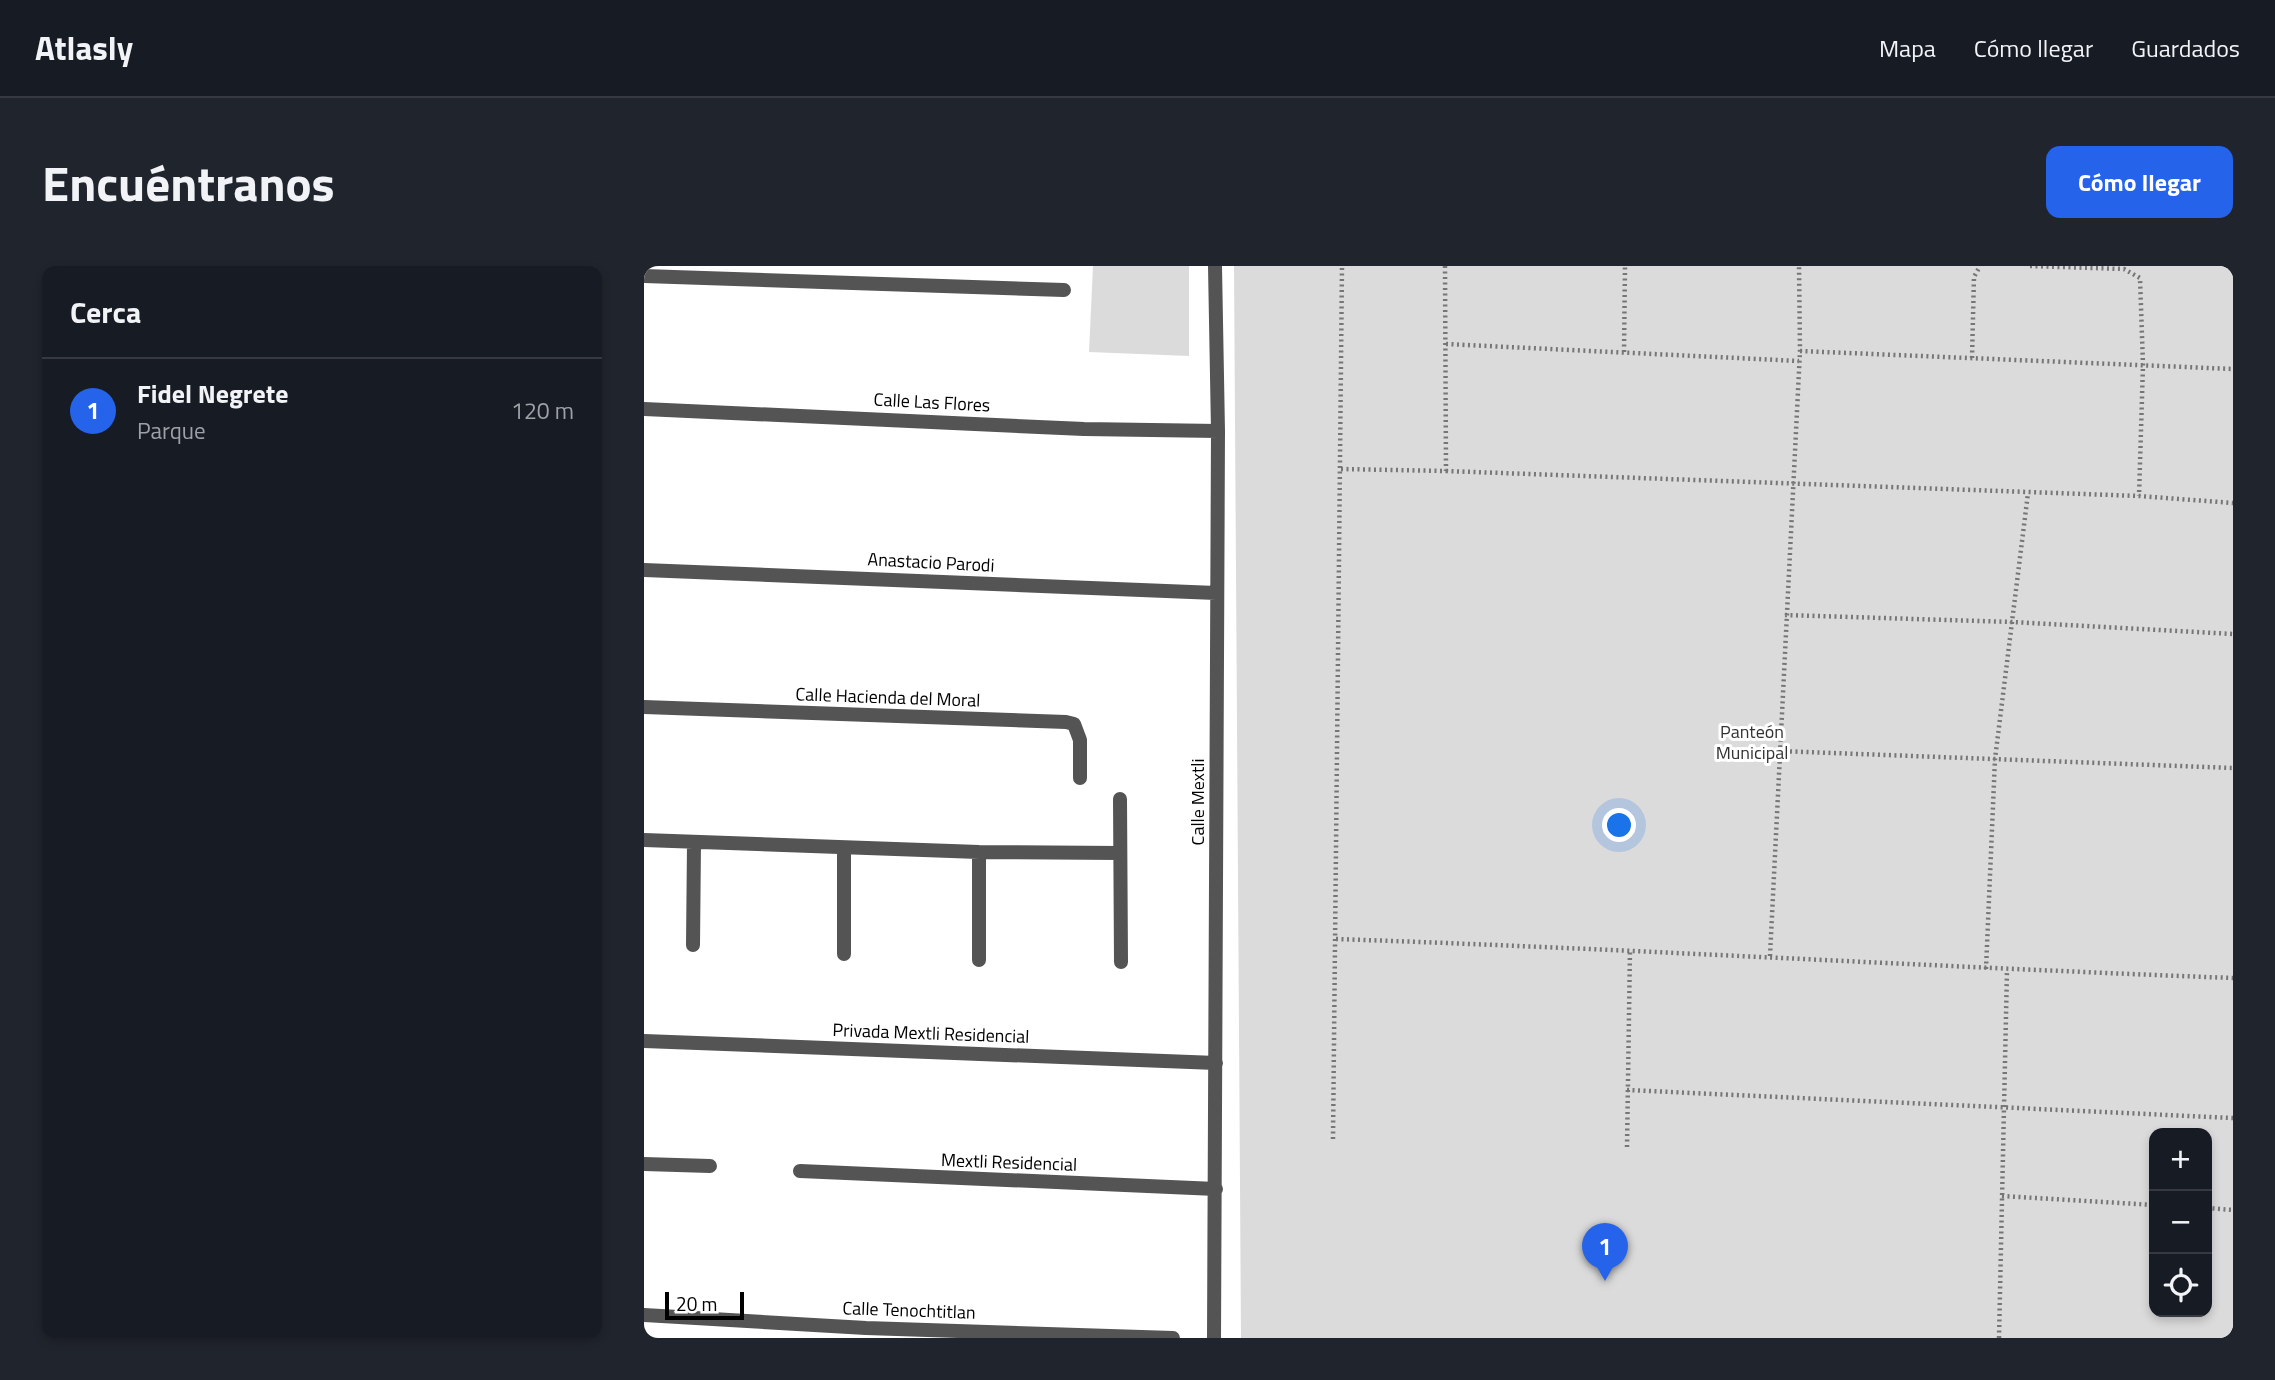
<!DOCTYPE html>
<html lang="es">
<head>
<meta charset="utf-8">
<style>
	body { margin:0; font-family:"Titillium Web",sans-serif; background:#20242c; color:#f1f3f6 }
	.controls { position:absolute; right:21px; bottom:21px; display:grid; overflow:hidden; border-radius:14px; box-shadow:0 4px 10px #0003 }
	.controls button { width:63px; height:63px; display:grid; place-items:center; padding:0; border:0; border-bottom:2px solid #363941; background:#171b24; color:#f1f3f6; font:35px sans-serif }
	.scale { position:absolute; left:21px; bottom:18px; width:79px; box-sizing:border-box; padding-left:7px; border:4px solid #000; border-top:0; font-size:19px; line-height:24px; white-space:nowrap; color:#000; -webkit-text-stroke:5px #fff; paint-order:stroke }
	.you { position:absolute; left:976px; top:560px; width:24px; height:24px; margin:-18px; border:5px solid #fff; border-radius:50%; background:#1a73e8; box-shadow:0 0 0 10px #1a73e833 }
	.badge { display:grid; place-items:center; width:46px; height:46px; border-radius:50%; background:#2563eb; color:#fff; font-size:23px; font-weight:700 }
	.pin { position:absolute; translate:-50% -58px; filter:drop-shadow(0 2px 4px #0008) }
	.pin::after { content:''; position:absolute; top:37px; width:24px; height:21px; background:inherit; clip-path:polygon(0 0,100% 0,50% 100%) }
	.list { margin:0; padding:0; list-style:none }
	h2 { display:flex; justify-content:space-between; align-items:center; height:91px; margin:0; padding:0 28px; font-size:30px }
	h2 small { font-size:23px; font-weight:400; color:#9ea1a6 }
	.list li { display:grid; grid-template-columns:46px 1fr auto; gap:21px; align-items:center; box-sizing:border-box; height:105px; padding:0 28px; border-top:2px solid #363941 }
	.list b { display:block; font-size:26px; white-space:nowrap }
	.list p { margin:0; font-size:23px; white-space:nowrap; color:#9ea1a6 }
	.list em { font-size:23px; font-style:normal; color:#9ea1a6 }
	.icon { flex:none; width:38px; height:38px; fill:none; stroke:currentColor; stroke-width:2; stroke-linecap:round; stroke-linejoin:round }
	.map { position:relative; flex:none; width:1589px; height:1072px; overflow:hidden; border-radius:14px }
	header { display:flex; align-items:center; gap:42px; box-sizing:border-box; height:98px; padding:0 35px; background:#171b24; border-bottom:2px solid #363941 }
	header strong { font-size:33px }
	nav { display:flex; gap:38px; margin-inline-start:auto; font-size:24px }
	.intro { display:flex; align-items:center; justify-content:space-between; box-sizing:border-box; height:168px; padding:0 42px }
	h1 { margin:0; font-size:49px }
	.button { padding:18px 32px; border-radius:14px; background:#2563eb; color:#fff; font-size:24px; font-weight:700 }
	main { display:flex; gap:42px; padding:0 42px }
	aside { flex:1; background:#171b24; border-radius:14px; box-shadow:0 4px 10px #0003 }
	.map>svg:first-child { display:block }
	.green { fill:#dbdbdb; fill-rule:evenodd }
	.lines { fill:none; stroke-linecap:round; stroke-linejoin:round }
	.path { stroke:#767676; stroke-width:4.5; stroke-dasharray:2 3.5; stroke-linecap:butt }
	.street { stroke:#545454; stroke-width:14 }
	.labels { text-anchor:middle; dominant-baseline:central; stroke-width:6; stroke-linejoin:round; paint-order:stroke }
	.street-label { font-size:18px; fill:#000; stroke:#fff }
	.park-label { font-size:18px; fill:#323232; stroke:#fff }
</style>
</head>
<body>
<header>
<strong>Atlasly</strong>
<nav><a>Mapa</a><a>Cómo llegar</a><a>Guardados</a></nav>
</header>
<div class="intro"><h1>Encuéntranos</h1><a class="button">Cómo llegar</a></div>
<main>
<aside>
<h2>Cerca<small></small></h2>
<ul class="list">
<li><span class="badge">1</span><div><b>Fidel Negrete</b><p>Parque</p></div><em>120 m</em></li>
</ul>
</aside>
<div class="map">
<svg width="1589" height="1072" viewBox="0 0 1589 1072">
	<rect width="100%" height="100%" fill="#fff"/>
	<path class="green" d="M449,0H545V90L445,86Z
		M590,0H1589V1072H597ZM1510,867H1563V1046H1510Z"/>
	<g class="lines">
		<path class="path" d="M1386,0L1480,3L1496,12L1499,99L1495,230
			M802,78L1155,95
			M1156,85L1589,103
			M980,86L981,0
			M1328,92L1330,11L1336,0
			M697,203L802,205L801,0
			M802,205L1495,230L1589,237
			M1141,349L1368,356L1589,368
			M1135,485L1589,502
			M692,673C991,683 1290,701 1589,712
			M1126,690L1156,85L1155,0
			M1342,703L1351,493L1384,227
			M983,824L1589,852
			M689,873L698,0
			M983,881L986,683
			M1358,930L1510,939
			M1563,942L1589,944
			M1355,1072L1363,704"/>
		<path class="street" d="M0,10L420,24
			M0,143L440,163L574,165
			M0,304L572,327
			M0,441L422,456L430,458L436,474V512
			M476,533L477,696
			M0,574L335,586L476,587
			M49,679L50,577
			M200,688V582
			M335,694V586
			M0,775L572,797
			M0,898L66,900
			M156,905L572,923
			M0,1049L222,1062L529,1072
			M570,1072L574,165L571,0"/>
	</g>
	<g class="labels">
		<g class="street-label">
			<text transform="translate(288 136) rotate(3)">Calle Las Flores</text>
			<text transform="translate(287 296) rotate(3)">Anastacio Parodi</text>
			<text transform="translate(244 431) rotate(2)">Calle Hacienda del Moral</text>
			<text transform="translate(553 536) rotate(-90)">Calle Mextli</text>
			<text transform="translate(287 767) rotate(2)">Privada Mextli Residencial</text>
			<text transform="translate(365 896) rotate(2)">Mextli Residencial</text>
			<text transform="translate(265 1044) rotate(2)">Calle Tenochtitlan</text>
		</g>
		<g class="park-label">
			<text x="1108" y="465">Panteón<tspan x="1108" dy="21">Municipal</tspan></text>
		</g>
	</g>
</svg>
<div class="controls">
<button>+</button>
<button>−</button>
<button><svg class="icon" aria-label="locate" viewBox="0 0 24 24"><circle cx="12" cy="12" r="6"/><path d="M12 2v4M12 18v4M2 12h4M18 12h4"/></svg></button>
</div>
<div class="scale">20 m</div>
<div class="you"></div>
<div class="pin badge" style="left:961px;top:1015px">1</div>
</div>
</main>
</body>
</html>
